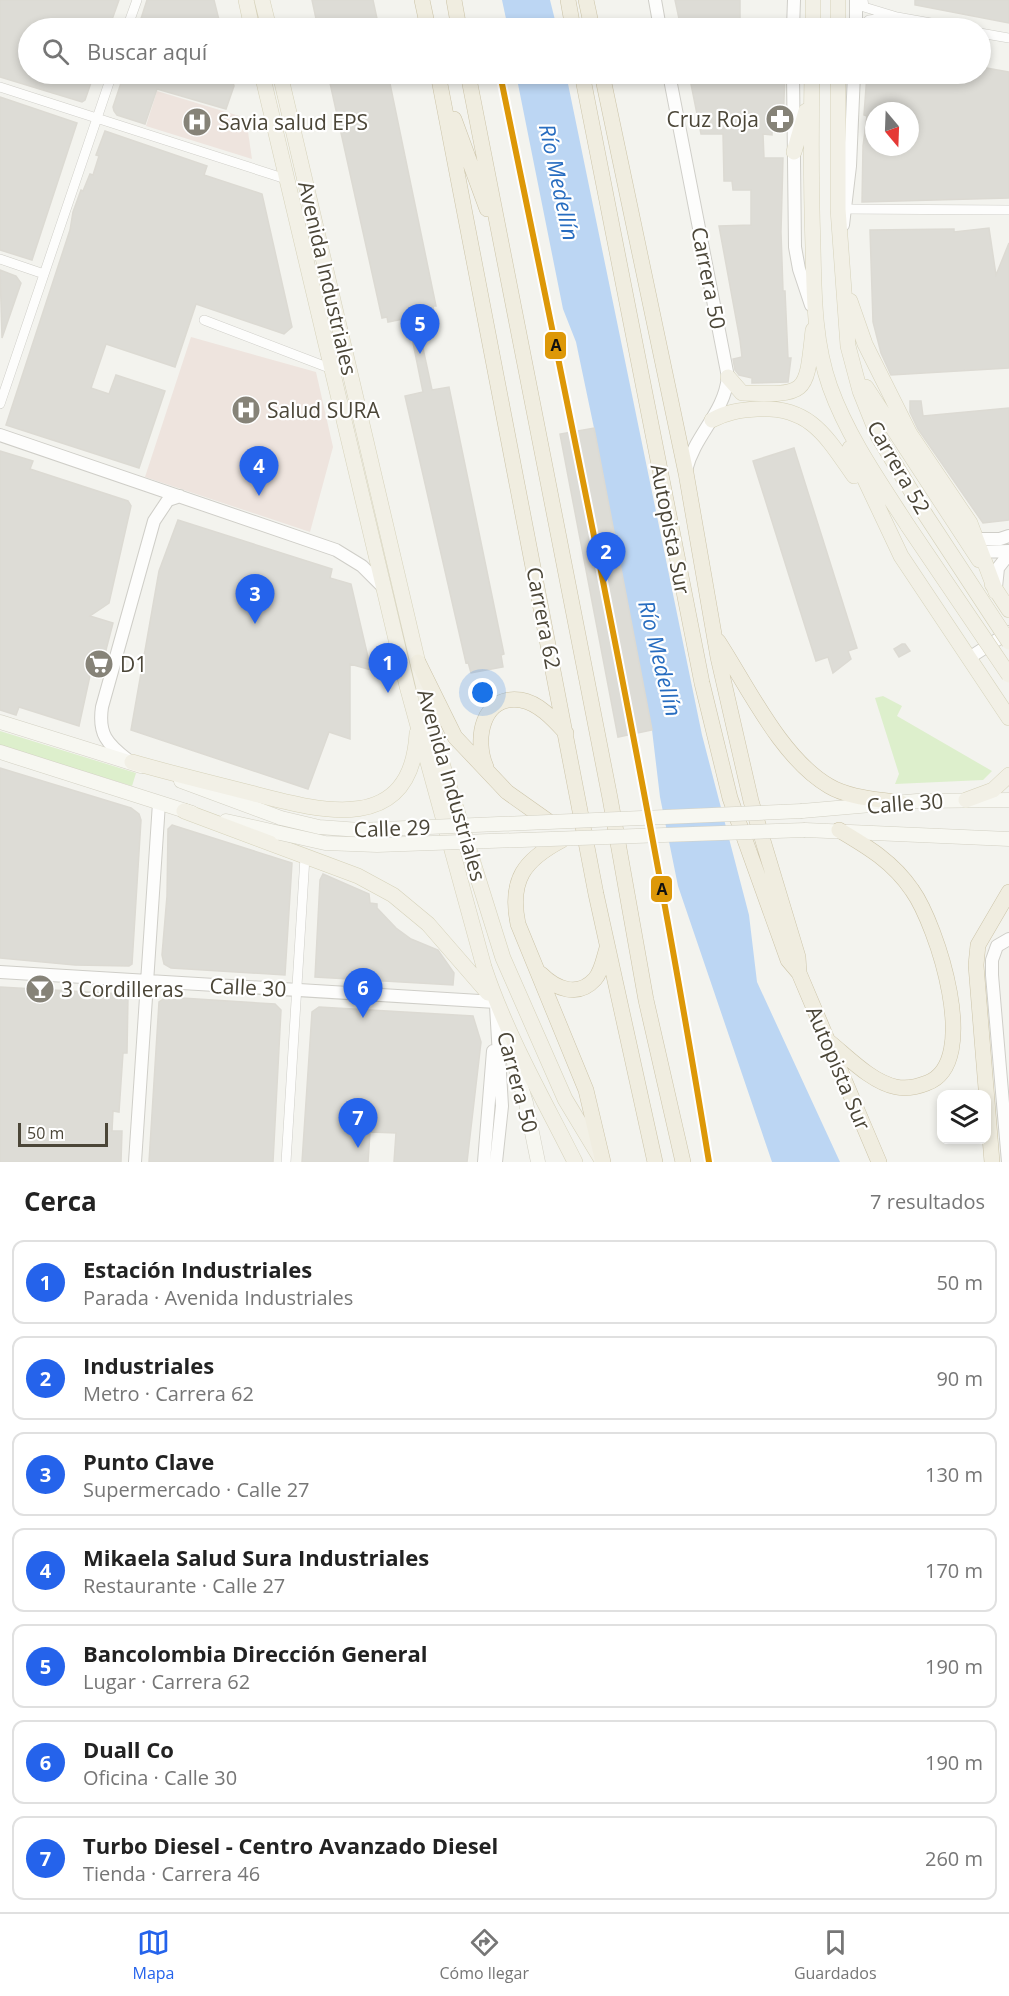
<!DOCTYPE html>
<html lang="es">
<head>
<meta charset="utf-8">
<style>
	body { margin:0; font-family:"Open Sans",sans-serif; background:#f2f2f2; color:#222 }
	.controls { position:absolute; right:18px; bottom:18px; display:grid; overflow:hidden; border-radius:12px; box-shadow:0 3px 9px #0003 }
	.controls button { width:54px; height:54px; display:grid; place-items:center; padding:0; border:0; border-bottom:2px solid #e0e0e0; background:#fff; color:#222; font:30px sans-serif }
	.compass { position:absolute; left:865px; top:102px; width:54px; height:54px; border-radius:50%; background:#fff; box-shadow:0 3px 9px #0003; rotate:161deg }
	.scale { position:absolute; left:18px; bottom:15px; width:90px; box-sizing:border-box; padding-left:6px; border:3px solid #4b4638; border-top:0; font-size:16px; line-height:21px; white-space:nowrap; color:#4b4638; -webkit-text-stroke:4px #fff; paint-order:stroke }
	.you { position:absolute; left:483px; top:693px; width:21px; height:21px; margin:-15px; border:4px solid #fff; border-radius:50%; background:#1a73e8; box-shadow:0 0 0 9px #1a73e833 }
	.badge { display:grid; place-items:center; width:39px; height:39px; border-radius:50%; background:#2563eb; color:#fff; font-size:20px; font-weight:700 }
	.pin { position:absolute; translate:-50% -50px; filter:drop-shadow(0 2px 3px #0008) }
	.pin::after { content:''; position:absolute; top:32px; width:21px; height:18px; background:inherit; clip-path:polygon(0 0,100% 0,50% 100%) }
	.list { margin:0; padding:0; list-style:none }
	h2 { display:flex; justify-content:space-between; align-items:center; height:78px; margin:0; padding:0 24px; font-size:26px }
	h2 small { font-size:20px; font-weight:400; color:#767676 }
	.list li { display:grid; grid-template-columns:39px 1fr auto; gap:18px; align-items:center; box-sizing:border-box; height:84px; margin:0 12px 12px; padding:0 12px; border:2px solid #e0e0e0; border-radius:12px }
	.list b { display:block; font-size:22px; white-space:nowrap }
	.list p { margin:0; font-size:20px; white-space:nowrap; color:#767676 }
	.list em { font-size:20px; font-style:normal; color:#767676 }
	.icon { flex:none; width:33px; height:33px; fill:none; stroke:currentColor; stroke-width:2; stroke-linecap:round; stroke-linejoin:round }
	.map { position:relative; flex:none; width:1009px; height:1162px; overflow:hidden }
	.search { position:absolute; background:#fff; box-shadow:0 3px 9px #0003; left:18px; right:18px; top:18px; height:66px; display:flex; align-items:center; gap:15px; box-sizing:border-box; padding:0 21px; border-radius:33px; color:#767676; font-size:22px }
	.sheet { height:750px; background:#fff }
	nav { display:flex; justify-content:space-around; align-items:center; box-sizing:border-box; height:84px; border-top:2px solid #e0e0e0; background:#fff; font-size:16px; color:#767676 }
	nav a { display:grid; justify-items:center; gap:3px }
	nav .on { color:#2563eb }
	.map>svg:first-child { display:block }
	.medical { fill:#eee4de }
	.green { fill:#ddefcc }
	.water { fill:#bcd6f3 }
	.building { fill:#dddcd6; stroke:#dcdad3; stroke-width:1.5; fill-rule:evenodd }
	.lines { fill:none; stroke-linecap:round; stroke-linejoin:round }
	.minor-casing { stroke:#cfcec8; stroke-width:10 }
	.tertiary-casing { stroke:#cfcec8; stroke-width:14 }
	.secondary-casing { stroke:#d3d1c4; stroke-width:15 }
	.primary-casing { stroke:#d6d2ba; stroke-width:16 }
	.trunk-casing { stroke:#ccc4a8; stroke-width:16 }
	.minor { stroke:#fdfdfc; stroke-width:9 }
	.tertiary { stroke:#fdfdfc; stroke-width:12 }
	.secondary { stroke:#f7f7f1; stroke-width:14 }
	.primary { stroke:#f2f0e6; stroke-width:15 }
	.trunk { stroke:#f0ede0; stroke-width:15 }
	.secondary-bridge-casing { stroke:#d3d1c4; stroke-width:15; stroke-linecap:butt }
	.primary-bridge-casing { stroke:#d6d2ba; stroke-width:16; stroke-linecap:butt }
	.secondary-bridge { stroke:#f7f7f1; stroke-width:14 }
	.primary-bridge { stroke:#f2f0e6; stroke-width:15 }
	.metro-1-casing { stroke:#fff; stroke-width:10 }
	.metro-1 { stroke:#dd9808; stroke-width:6 }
	.labels { text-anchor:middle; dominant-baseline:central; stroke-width:4.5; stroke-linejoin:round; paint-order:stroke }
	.poi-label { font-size:21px; fill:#4b4638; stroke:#fff; text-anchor:start }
	.street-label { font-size:21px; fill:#4b4638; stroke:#fff }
	.water-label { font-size:22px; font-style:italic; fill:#286dc0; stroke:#fff }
	.line-badge { stroke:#fff; stroke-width:2 }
	.pale-badge-label { font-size:16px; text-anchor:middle; font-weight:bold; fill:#111 }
</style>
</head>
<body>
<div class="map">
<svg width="1009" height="1162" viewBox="0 0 1009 1162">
	<rect width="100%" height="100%" fill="#f3f3ee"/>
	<path class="medical" d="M157,91L246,118L252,159L146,126Z
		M191,337L316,372L333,447L310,532L145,477Z"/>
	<path class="green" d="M883,696L902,706L897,716L992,771L983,780L895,784L899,774L875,698Z
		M0,731L136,773L132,786L0,746Z"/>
	<path class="water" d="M502,0H550L557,28H508Z
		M516,74H566L702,735L749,915L757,982L840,1162H772L678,886L660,797L652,730L594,428L576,342L563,309Z"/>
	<path class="building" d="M0,0H119L109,28H28V74H94L85,100L82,102L0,77Z
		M147,0H214L221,28H138Z
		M312,0H373L379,28H318Z
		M675,0H740V28H681Z
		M915,0H1009V23L915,5Z
		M981,67L1009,72V198L862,202L863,146L867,116L864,115L867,74H981ZM874,111H910V147H874Z
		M124,74H231L234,86L226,109L157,89L145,124L117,115L114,111L113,107Z
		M328,74H388L436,306H433L434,313L416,316L432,390L449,387L504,654L501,655L503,667L471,673L468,662L466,663L405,396L423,392L408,318L388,322L387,317L382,318Z
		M689,74H785L783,124L772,125V135L763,134L764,158H783L781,232L783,291H785L788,358H791L788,382L752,383V378L739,375L735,370L733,359L742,357L740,340L719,226L751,225V190H733L732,181H724L723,134H701Z
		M0,97L77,123L32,260L0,250Z
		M105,131L207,166L204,175L262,194L292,327L284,334L196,304L175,367L106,344L91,388L109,394L116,375L165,391L139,468L6,425L70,230L73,212L81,190L83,191L90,174L93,175L99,156L96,155Z
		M989,228L996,275L1009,243V368L891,375L881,353L873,322L870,230L954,229V232Z
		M0,270L16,276L21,283L2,338Z
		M910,401H921L923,416L1009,408V520L983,523L918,429L910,412Z
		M594,428L652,730L618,737L560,434Z
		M794,448L857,648L848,651L851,659L833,673L828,657L816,661L753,461Z
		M0,451L33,461L30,469L128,501L131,506L109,603L90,616L113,623L100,673L91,671L79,726L19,707L16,715L0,710Z
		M178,520L332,569L330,578L351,584L371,670L350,664V739L329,732L308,789L131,730L159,571Z
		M902,644H905L910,651L899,657L894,649Z
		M0,768L131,808L139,814L141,820L132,964L129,966L75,965L0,958Z
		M172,825L292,863L285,975L171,968L164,964L162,955L167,896L168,829Z
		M323,874L369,894L370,903L377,904V908L396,928L411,939L438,950L454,973L453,985L315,977L320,880Z
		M0,987L123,994L128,997L127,1053H123L119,1112L113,1111L112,1131H122L121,1162H0Z
		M166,997L275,1004L281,1010L273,1162H149L159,1002Z
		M319,1007L473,1016L481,1042L467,1162H394L396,1133L370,1132L368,1162H302L312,1012Z"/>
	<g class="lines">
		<g class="minor-casing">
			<path id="minor" d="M863,0L864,7L897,17L959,28
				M127,28L137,0
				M859,28L869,20L892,17
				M980,33L1009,38
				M0,87L286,179
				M840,209L1009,210
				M0,259L44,274
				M204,320L332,369
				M0,404L112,74
				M286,1162L305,857"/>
		</g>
		<g class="tertiary-casing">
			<path id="tertiary" d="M655,0L660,28
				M793,28L794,0
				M856,28V0
				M669,74L728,377C724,414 695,434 686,470
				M793,74L795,247L799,269L811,305
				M843,225L850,166L854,74
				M0,435L336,550L362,566L384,588
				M969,539H1000L1009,536
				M974,552L1009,551
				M996,587L998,568L1009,554
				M969,658L1009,632
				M128,760C107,744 98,734 102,707L154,521L168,500L180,496
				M0,972L496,1002
				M135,1162L159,803
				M484,1162L493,1051
				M496,1162L502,1106L496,1006
				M1008,1162L992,975V960L997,946L1009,939"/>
		</g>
		<g class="secondary-casing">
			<path id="secondary" d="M0,722L141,766
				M0,752L192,813
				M181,781L281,818
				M802,811L917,801L1009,800
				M226,821L280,833
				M805,830L1009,839
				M506,1036L526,1103L538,1162"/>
		</g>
		<g class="primary-casing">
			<path id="primary" d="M246,0L252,28
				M262,0L269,28
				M813,28V0
				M838,28V0
				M262,74L407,686L484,967C507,1036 543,1098 575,1162
				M280,74L440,757L503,958L565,1099L600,1157
				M812,74C811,131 811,189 813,247C814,294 814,342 830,387C848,437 879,481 908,526
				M838,74V209L848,346L860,391L878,436L925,514
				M794,152L806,111
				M850,301L865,344L910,434L970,523L996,592
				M728,377L742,393C808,395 806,395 813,330
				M866,387L979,560
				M712,420C727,412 740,410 757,409C810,406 826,436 854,476
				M850,448L901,556L1009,718
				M992,584L1009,610
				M132,762C170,773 208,782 247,792C316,810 411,839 417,733
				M966,800L993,790L1009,775
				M184,811L358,876L393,895L428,924L488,993"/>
		</g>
		<g class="trunk-casing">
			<path id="trunk" d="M422,0L428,28
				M454,0L459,28
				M568,0L573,28
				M586,0L592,28
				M438,74L596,894L655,1162
				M468,74L610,798L646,1000L683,1162
				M582,74L702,683L730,798L788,960L799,973L879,1162
				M602,74L686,473L718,657L751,801L798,957L799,973
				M454,119L487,209
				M718,641C748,687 781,758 829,786C849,798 878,799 901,803
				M418,662L455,737L507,792L548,821
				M486,767C474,740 482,694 521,700C539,703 554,720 566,733
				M562,840C524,860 509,880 518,924L586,1090L603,1162
				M541,974C556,989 578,998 595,979C602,971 604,957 607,948
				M828,1041C847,1056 871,1082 896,1087C907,1089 917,1087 927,1083C982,1063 937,925 912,890C893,862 868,847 839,830
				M992,1162L976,965L978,945L1009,892"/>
		</g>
		<use href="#minor" class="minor"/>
		<use href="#tertiary" class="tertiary"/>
		<use href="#secondary" class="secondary"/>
		<use href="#primary" class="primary"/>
		<use href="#trunk" class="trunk"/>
		<g class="secondary-bridge-casing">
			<path id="secondary-bridge" d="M281,818L319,827L360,830L802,811
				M280,833L325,843L377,845L805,830"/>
		</g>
		<g class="primary-bridge-casing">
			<path id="primary-bridge" d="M925,514L1009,642
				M908,526L1009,675"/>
		</g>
		<use href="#secondary-bridge" class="secondary-bridge"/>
		<use href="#primary-bridge" class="primary-bridge"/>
		<g class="metro-1-casing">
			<path id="metro-1" d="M500,74C574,436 650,798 709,1162"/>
		</g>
		<use href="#metro-1" class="metro-1"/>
	</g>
	<defs>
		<g id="pharmacy-disc" transform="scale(1.5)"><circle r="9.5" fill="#868378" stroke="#fff"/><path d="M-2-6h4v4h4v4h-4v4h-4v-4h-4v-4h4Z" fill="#fff"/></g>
		<g id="hospital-disc" transform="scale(1.5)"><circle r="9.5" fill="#868378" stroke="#fff"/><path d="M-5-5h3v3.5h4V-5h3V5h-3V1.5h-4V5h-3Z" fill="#fff"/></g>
		<g id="supermarket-disc" transform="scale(1.5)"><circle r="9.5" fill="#868378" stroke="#fff"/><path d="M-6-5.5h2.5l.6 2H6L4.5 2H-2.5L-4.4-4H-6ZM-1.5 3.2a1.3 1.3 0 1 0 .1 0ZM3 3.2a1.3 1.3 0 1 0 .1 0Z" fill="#fff"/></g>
		<g id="bar-disc" transform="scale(1.5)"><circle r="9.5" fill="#868378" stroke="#fff"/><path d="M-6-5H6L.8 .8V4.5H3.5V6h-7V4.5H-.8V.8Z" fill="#fff"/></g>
	</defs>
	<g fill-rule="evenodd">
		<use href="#pharmacy-disc" x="780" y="119"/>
		<use href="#hospital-disc" x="197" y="122"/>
		<use href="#hospital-disc" x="246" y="410"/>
		<use href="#supermarket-disc" x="99" y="664"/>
		<use href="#bar-disc" x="40" y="989"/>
	</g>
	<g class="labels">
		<g class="poi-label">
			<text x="759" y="119" text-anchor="end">Cruz Roja</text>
			<text x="218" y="122">Savia salud EPS</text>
			<text x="267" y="410">Salud SURA</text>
			<text x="120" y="664">D1</text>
			<text x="61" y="989">3 Cordilleras</text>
		</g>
		<g class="street-label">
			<text transform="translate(328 278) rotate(77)">Avenida Industriales</text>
			<text transform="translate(709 278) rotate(79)">Carrera 50</text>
			<text transform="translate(899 467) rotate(60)">Carrera 52</text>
			<text transform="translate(671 529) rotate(79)">Autopista Sur</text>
			<text transform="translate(544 618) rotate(79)">Carrera 62</text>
			<text transform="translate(452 785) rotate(74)">Avenida Industriales</text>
			<text transform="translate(905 803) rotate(-4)">Calle 30</text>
			<text transform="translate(392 828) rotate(-2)">Calle 29</text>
			<text transform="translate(248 987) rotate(3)">Calle 30</text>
			<text transform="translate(839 1068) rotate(67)">Autopista Sur</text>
			<text transform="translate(518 1082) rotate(75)">Carrera 50</text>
		</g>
		<g class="water-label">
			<text transform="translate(560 182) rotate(78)">Río Medellín</text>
			<text transform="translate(661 658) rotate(76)">Río Medellín</text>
		</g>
	</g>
	<g class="line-badge">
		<rect x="544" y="331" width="23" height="29" rx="6" fill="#dd9808"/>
		<rect x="650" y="875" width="23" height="28" rx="6" fill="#dd9808"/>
	</g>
	<g class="pale-badge-label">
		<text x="556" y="351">A</text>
		<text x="662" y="895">A</text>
	</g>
</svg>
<div class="controls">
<button><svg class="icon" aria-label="layers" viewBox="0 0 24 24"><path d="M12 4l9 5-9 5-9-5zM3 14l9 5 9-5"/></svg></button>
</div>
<svg class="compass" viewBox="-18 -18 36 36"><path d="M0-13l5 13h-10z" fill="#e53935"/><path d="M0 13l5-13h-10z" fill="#767676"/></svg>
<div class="scale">50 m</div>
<div class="you"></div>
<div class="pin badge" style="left:388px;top:693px">1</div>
<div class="pin badge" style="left:606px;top:582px">2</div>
<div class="pin badge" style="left:255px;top:624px">3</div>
<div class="pin badge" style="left:259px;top:496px">4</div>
<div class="pin badge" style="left:420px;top:354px">5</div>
<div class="pin badge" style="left:363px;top:1018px">6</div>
<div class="pin badge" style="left:358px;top:1148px">7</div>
<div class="search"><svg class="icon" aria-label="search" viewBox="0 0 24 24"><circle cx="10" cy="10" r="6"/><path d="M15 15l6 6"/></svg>Buscar aquí</div>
</div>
<section class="sheet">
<h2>Cerca<small>7 resultados</small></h2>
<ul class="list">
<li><span class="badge">1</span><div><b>Estación Industriales</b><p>Parada · Avenida Industriales</p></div><em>50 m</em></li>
<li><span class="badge">2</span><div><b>Industriales</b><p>Metro · Carrera 62</p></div><em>90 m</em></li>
<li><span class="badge">3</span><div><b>Punto Clave</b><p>Supermercado · Calle 27</p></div><em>130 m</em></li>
<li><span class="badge">4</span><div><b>Mikaela Salud Sura Industriales</b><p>Restaurante · Calle 27</p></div><em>170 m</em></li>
<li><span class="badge">5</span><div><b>Bancolombia Dirección General</b><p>Lugar · Carrera 62</p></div><em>190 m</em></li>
<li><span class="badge">6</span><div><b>Duall Co</b><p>Oficina · Calle 30</p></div><em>190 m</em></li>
<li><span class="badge">7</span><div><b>Turbo Diesel - Centro Avanzado Diesel</b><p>Tienda · Carrera 46</p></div><em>260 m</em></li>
</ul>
</section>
<nav>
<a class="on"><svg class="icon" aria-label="map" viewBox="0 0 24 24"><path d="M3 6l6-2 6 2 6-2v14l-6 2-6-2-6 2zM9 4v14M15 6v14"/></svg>Mapa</a>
<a><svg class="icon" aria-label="directions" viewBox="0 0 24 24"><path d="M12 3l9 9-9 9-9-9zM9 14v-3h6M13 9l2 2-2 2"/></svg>Cómo llegar</a>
<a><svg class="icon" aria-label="saved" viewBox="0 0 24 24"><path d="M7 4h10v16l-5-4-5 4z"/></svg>Guardados</a>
</nav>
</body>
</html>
